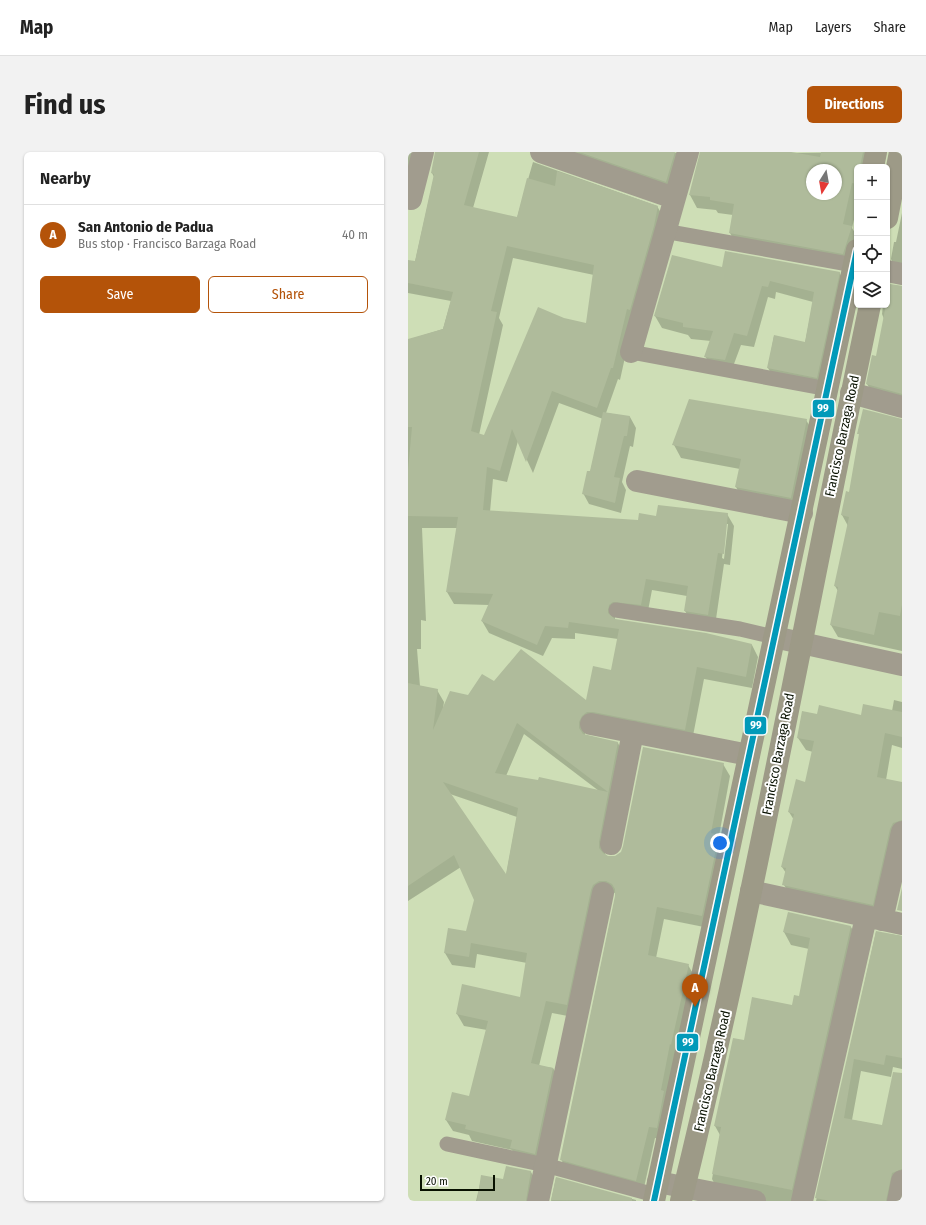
<!DOCTYPE html>
<html lang="en">
<head>
<meta charset="utf-8">
<style>
	body { margin:0; font-family:"Fira Sans Condensed",sans-serif; background:#f2f2f2; color:#222 }
	.controls { position:absolute; right:12px; top:12px; display:grid; overflow:hidden; border-radius:6px; box-shadow:0 1px 3px #0004 }
	.controls button { width:36px; height:36px; display:grid; place-items:center; padding:0; border:0; border-bottom:1px solid #e0e0e0; background:#fff; color:#222; font:20px sans-serif }
	.compass { position:absolute; left:398px; top:12px; width:36px; height:36px; border-radius:50%; background:#fff; box-shadow:0 1px 3px #0004; rotate:191deg }
	.scale { position:absolute; left:12px; bottom:10px; width:75px; box-sizing:border-box; padding-left:4px; border:2px solid #081100; border-top:0; font-size:11px; line-height:14px; white-space:nowrap; color:#081100; -webkit-text-stroke:3px #fff; paint-order:stroke }
	.you { position:absolute; left:312px; top:691px; width:14px; height:14px; margin:-10px; border:3px solid #fff; border-radius:50%; background:#1a73e8; box-shadow:0 0 0 6px #1a73e833 }
	.badge { display:grid; place-items:center; width:26px; height:26px; border-radius:50%; background:#b45309; color:#fff; font-size:13px; font-weight:700 }
	.pin { position:absolute; translate:-50% -33px; filter:drop-shadow(0 1px 2px #0008) }
	.pin::after { content:''; position:absolute; top:21px; width:14px; height:12px; background:inherit; clip-path:polygon(0 0,100% 0,50% 100%) }
	.list { margin:0; padding:0; list-style:none }
	h2 { display:flex; justify-content:space-between; align-items:center; height:52px; margin:0; padding:0 16px; font-size:17px }
	h2 small { font-size:13px; font-weight:400; color:#767676 }
	.list li { display:grid; grid-template-columns:26px 1fr auto; gap:12px; align-items:center; box-sizing:border-box; height:60px; padding:0 16px; border-top:1px solid #e0e0e0 }
	.list b { display:block; font-size:15px; white-space:nowrap }
	.list p { margin:0; font-size:13px; white-space:nowrap; color:#767676 }
	.list em { font-size:13px; font-style:normal; color:#767676 }
	.actions { display:flex; gap:8px; padding:12px 16px }
	.actions a { flex:1; padding:9px 0; border:1px solid #b45309; border-radius:6px; text-align:center; font-size:14px; color:#b45309 }
	.actions .main { background:#b45309; color:#fff }
	.icon { flex:none; width:22px; height:22px; fill:none; stroke:currentColor; stroke-width:2; stroke-linecap:round; stroke-linejoin:round }
	.map { position:relative; flex:none; width:494px; height:1049px; overflow:hidden; border-radius:6px }
	header { display:flex; align-items:center; gap:24px; box-sizing:border-box; height:56px; padding:0 20px; background:#fff; border-bottom:1px solid #e0e0e0 }
	header strong { font-size:19px }
	nav { display:flex; gap:22px; margin-inline-start:auto; font-size:14px }
	.intro { display:flex; align-items:center; justify-content:space-between; box-sizing:border-box; height:96px; padding:0 24px }
	h1 { margin:0; font-size:28px }
	.button { padding:10px 18px; border-radius:6px; background:#b45309; color:#fff; font-size:14px; font-weight:700 }
	main { display:flex; gap:24px; padding:0 24px }
	aside { flex:1; background:#fff; border-radius:6px; box-shadow:0 1px 3px #0004 }
	.map>svg:first-child { display:block }
	.shadow { fill:#0003; fill-rule:evenodd }
	.building { fill:#afbb9b; fill-rule:evenodd }
	.lines { fill:none; stroke-linecap:round; stroke-linejoin:round }
	.lane { stroke:#a19c8e; stroke-width:15 }
	.street { stroke:#a19c8e; stroke-width:22 }
	.secondary { stroke:#9d9a87; stroke-width:22 }
	.bus-1-casing { stroke:#fff; stroke-width:9 }
	.bus-1 { stroke:#019ab9; stroke-width:6 }
	.labels { text-anchor:middle; dominant-baseline:central; stroke-width:4; stroke-linejoin:round; paint-order:stroke }
	.street-label { font-size:13px; fill:#081100; stroke:#fff }
	.line-badge { stroke:#fff; stroke-width:1.5 }
	.badge-label { font-size:11px; text-anchor:middle; font-weight:bold; fill:#fff }
</style>
</head>
<body>
<header>
<strong>Map</strong>
<nav><a>Map</a><a>Layers</a><a>Share</a></nav>
</header>
<div class="intro"><h1>Find us</h1><a class="button">Directions</a></div>
<main>
<aside>
<h2>Nearby<small></small></h2>
<ul class="list">
<li><span class="badge">A</span><div><b>San Antonio de Padua</b><p>Bus stop · Francisco Barzaga Road</p></div><em>40 m</em></li>
</ul>
<div class="actions"><a class="main">Save</a><a>Share</a></div>
</aside>
<div class="map">
<svg width="494" height="1049" viewBox="0 0 494 1049">
	<rect width="100%" height="100%" fill="#cedeb6"/>
	<path class="shadow" d="M0,0H18L0,23Z
		M27,0H81L65,56L109,66L125,10L249,54L256,66L225,169L212,228L210,227L198,261L222,265L228,276L225,295L222,294L214,330L218,338L213,361L181,352L175,341L182,321L195,267L151,251L125,321L110,289L99,330L85,327L82,360L231,369L249,365L319,362L326,374L322,413L316,412L307,474L284,471L277,459L279,444L244,438L239,464L207,465V468L344,493L350,505L344,536L296,527L284,589L180,575L177,582V583L210,591L216,603L197,702L200,705H208L315,612L322,624L311,684L318,696L301,776L256,767L248,806L280,813L287,825L255,988L247,986L235,1040L159,1019L153,1007L208,742L205,740L165,865L144,861L131,914L145,916L152,928L134,1013L110,1008L104,998L64,989L61,983L45,979L38,968L62,946L79,878L56,874L49,862L113,846L119,811L69,802L67,816L44,813L37,801L59,780L67,748L53,715L0,749V188L35,177L43,149L0,141V109L7,110L26,25L24,21L28,1ZM105,106L186,123L179,172L155,167L77,285L71,283L95,173L91,166ZM318,372H320L316,407L314,406ZM14,376H49L39,440L46,452L81,453L74,469L81,481L135,504L144,486L167,487V481L210,487L204,519L179,550L86,531L35,557L36,550L29,538L12,534L9,497H13V468L18,469ZM116,582L191,639L98,624ZM42,642L109,665L98,724Z
		M125,0L388,1L464,0L461,15H449V55L444,76L449,84V94L443,115L329,94L322,81L325,63L310,61L308,58L289,56L282,43L293,2L291,1H284L266,43ZM404,18H428V42H404Z
		M494,61V120L490,119L483,107L486,90H488Z
		M315,116L431,120L438,132L416,237L367,228L360,216L366,184L397,191L405,150L368,140L367,147L360,145L346,195L333,193L323,220L304,216L297,204L303,189L283,187L280,183L254,176L247,164Z
		M479,133L494,134V252L466,244L459,232L469,205L476,167L474,162L475,153H479Z
		M398,268L406,281L390,358L335,348L328,335L332,317L273,306L266,293Z
		M494,268V499L430,485L423,473L430,439L427,434L440,374L434,363L442,341L452,284L450,281Z
		M486,548L494,550V596L484,593L478,628L494,631V682L472,765L383,745L376,733L378,721L374,715L386,668L381,660L398,631L405,600L398,598L390,586L410,563L453,564L484,559Z
		M443,775L450,787L391,1049H357L311,1040L304,1027L312,983L307,974L337,890L385,854L392,845L401,797L383,793L376,780Z
		M468,780L494,784V917L485,915L483,925L453,919L444,968L475,974L494,950V1032L487,1049H408Z
		M99,1015L123,1020L130,1033L128,1049H68L74,1024L96,1029Z
		M148,1026L228,1048V1049H143Z"/>
	<path class="building" d="M27,0H71L56,53L109,65L119,26L147,34L149,19L250,54L246,74L222,158L219,157L205,216H203L189,256L144,239L118,310L104,277L92,319L79,315L75,358L230,368L231,361L248,364L250,353L320,361L316,402L310,401L300,463L276,459L280,434L238,427L233,453L205,450L201,453L200,461L207,467L298,481L344,492L338,525L289,515L277,578L185,560H179L174,564L171,570V576L175,582L210,590L191,690V696L195,701L200,704H207L213,700L215,694L235,595L316,611L303,681L311,683L294,764L249,755L240,803L281,812L263,893L262,892L253,938L256,939L249,976L241,975L228,1029L152,1008L207,744V737L204,732L198,729H191L185,733L183,738L159,853L138,849L123,911L145,916L127,1002L102,996L104,988L57,977L58,973L37,968L44,940L61,944L80,869L48,862L54,832L112,845L119,801L63,791L61,805L36,801L40,776L58,779L66,748L46,703L0,734V531L30,537L25,578L42,539L60,543L74,522L86,529L113,497L178,548L185,514L203,518L211,477L161,470L160,476L137,474L129,493L73,469L85,442L38,440L50,365L0,364V318L4,275H0V187L35,177L45,140L0,131V108L7,109L26,22L23,21ZM99,94L186,113L178,171L156,166L130,155L76,283L63,279L89,160L83,159ZM109,571L200,640L131,625L130,628L87,621ZM35,630L110,656L98,722Z
		M171,0H267L258,30Z
		M292,0H383L412,5L413,0H455L452,15H449V32L444,31L435,72L444,74L435,102L321,81L326,52L302,48V45L281,43ZM404,18H428V42H404Z
		M317,99L432,120L409,226L359,216L366,183L397,190L406,140L362,129L360,135L354,134L339,184L326,181L317,208L296,205L305,179L275,175V171L246,164L264,103L314,115Z
		M482,132L494,134V242L458,232L464,203L468,204Z
		M281,247L399,267L383,346L327,335L333,307L264,293Z
		M455,257L494,267V453L492,464L471,460L466,483L422,473L430,435L426,434L441,365L433,363L438,339L441,340L451,282H449Z
		M195,260L222,264L219,284H216L206,325L212,326L207,351L174,342L179,319H182Z
		M455,552L494,560V585L477,581L469,625L494,630V668L485,671L482,677L465,753L374,733L378,716L373,715L386,662L380,660L388,627L397,630L406,589L389,586L394,559L409,562L411,553L453,563Z
		M494,736V759L489,758Z
		M380,760L443,774L384,1038L304,1022L313,975L306,974L325,886L336,888L344,845L384,853L386,843L391,844L402,786L375,780Z
		M468,779L494,784V906L478,903L476,913L446,907L436,966L474,973L485,920L494,921V1017L484,1021L478,1049H422L407,1046Z
		M98,1014L123,1019L118,1049H69L73,1023L95,1027Z
		M148,1025L224,1046V1049L143,1048Z"/>
	<g class="lines">
		<path class="lane" d="M256,79L446,113
			M223,200L420,237
			M208,458L332,477L366,485
			M39,992L137,1013L247,1043"/>
		<path class="street" d="M133,0L266,46
			M3,47L15,0
			M479,119L494,122
			M223,200L280,0
			M443,241L494,255
			M229,329L394,361
			M366,485L494,513
			M183,572L341,603
			M203,692L225,580
			M343,739L494,772
			M474,768L494,680
			M250,1030L347,1049
			M130,1049L195,741
			M394,1049L458,765
			M490,1049L494,1029"/>
		<path class="secondary" d="M465,15L468,0
			M479,66L492,0
			M246,1049L449,98
			M273,1049C346,753 399,452 462,153"/>
		<g class="bus-1-casing">
			<path id="bus-1" d="M246,1049L449,98"/>
		</g>
		<use href="#bus-1" class="bus-1"/>
	</g>
	<g class="labels">
		<g class="street-label">
			<text transform="translate(434 284) rotate(-78)">Francisco Barzaga Road</text>
			<text transform="translate(370 602) rotate(-79)">Francisco Barzaga Road</text>
			<text transform="translate(304 919) rotate(-77)">Francisco Barzaga Road</text>
		</g>
	</g>
	<g class="line-badge">
		<rect x="404" y="247" width="23" height="19" rx="4" fill="#019ab9"/>
		<rect x="336" y="564" width="23" height="19" rx="4" fill="#019ab9"/>
		<rect x="268" y="881" width="23" height="19" rx="4" fill="#019ab9"/>
	</g>
	<g class="badge-label">
		<text x="415" y="260">99</text>
		<text x="348" y="577">99</text>
		<text x="280" y="894">99</text>
	</g>
</svg>
<div class="controls">
<button>+</button>
<button>−</button>
<button><svg class="icon" aria-label="locate" viewBox="0 0 24 24"><circle cx="12" cy="12" r="6"/><path d="M12 2v4M12 18v4M2 12h4M18 12h4"/></svg></button>
<button><svg class="icon" aria-label="layers" viewBox="0 0 24 24"><path d="M12 4l9 5-9 5-9-5zM3 14l9 5 9-5"/></svg></button>
</div>
<svg class="compass" viewBox="-18 -18 36 36"><path d="M0-13l5 13h-10z" fill="#e53935"/><path d="M0 13l5-13h-10z" fill="#767676"/></svg>
<div class="scale">20 m</div>
<div class="you"></div>
<div class="pin badge" style="left:287px;top:855px">A</div>
</div>
</main>
</body>
</html>
